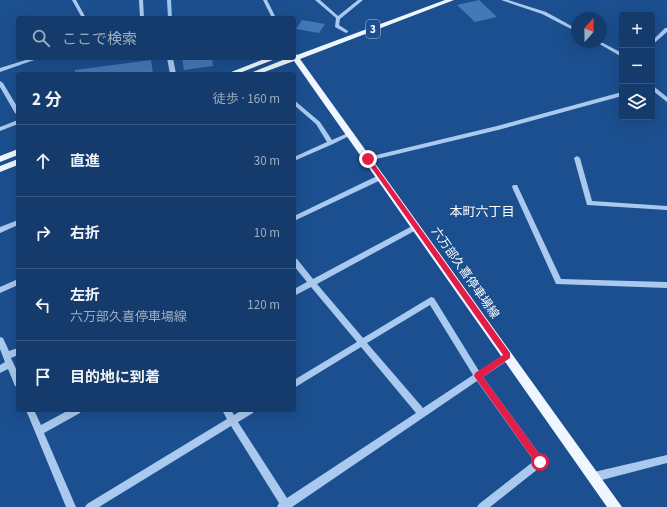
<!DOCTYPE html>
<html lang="ja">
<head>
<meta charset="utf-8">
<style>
	body { margin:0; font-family:"Source Sans 3","Noto Sans JP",sans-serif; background:#214673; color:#f1f3f6 }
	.controls { position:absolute; right:12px; top:12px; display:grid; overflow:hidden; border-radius:4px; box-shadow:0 4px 16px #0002 }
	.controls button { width:36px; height:36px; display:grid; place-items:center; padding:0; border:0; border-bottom:1px solid #33557e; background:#143b6b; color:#f1f3f6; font:20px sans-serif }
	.compass { position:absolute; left:571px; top:12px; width:36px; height:36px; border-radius:50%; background:#143b6b; box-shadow:0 4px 16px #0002; rotate:20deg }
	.stop { position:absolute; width:12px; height:12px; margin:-9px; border:3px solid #e11d48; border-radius:50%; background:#fff }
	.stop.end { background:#e11d48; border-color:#fff; box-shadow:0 1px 4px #0008 }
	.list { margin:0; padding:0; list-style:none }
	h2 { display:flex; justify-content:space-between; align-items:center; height:52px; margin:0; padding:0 16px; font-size:17px }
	h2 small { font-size:13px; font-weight:400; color:#9dadc1 }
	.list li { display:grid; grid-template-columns:26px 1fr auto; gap:12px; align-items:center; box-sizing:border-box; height:72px; padding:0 16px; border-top:1px solid #33557e }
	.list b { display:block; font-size:15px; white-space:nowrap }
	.list p { margin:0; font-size:13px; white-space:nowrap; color:#9dadc1 }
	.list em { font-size:13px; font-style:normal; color:#9dadc1 }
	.icon { flex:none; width:22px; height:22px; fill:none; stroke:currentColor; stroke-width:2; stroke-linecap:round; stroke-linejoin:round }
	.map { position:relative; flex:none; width:667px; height:507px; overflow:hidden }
	.search { position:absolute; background:#143b6b; box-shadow:0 4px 16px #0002; left:16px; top:16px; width:280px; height:44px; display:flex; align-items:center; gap:10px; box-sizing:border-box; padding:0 14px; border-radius:4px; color:#9dadc1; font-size:15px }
	.panel { position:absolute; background:#143b6b; box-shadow:0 4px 16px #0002; left:16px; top:72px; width:280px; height:340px; border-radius:4px }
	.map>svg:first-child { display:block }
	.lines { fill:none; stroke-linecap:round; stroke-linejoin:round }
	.stream { fill:#9cc4f0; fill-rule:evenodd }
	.building { fill:#4478b7 }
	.minor { fill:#a9c9ee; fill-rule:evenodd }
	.major { fill:#f0f6ff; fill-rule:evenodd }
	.route { fill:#e11d48 }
	.labels { text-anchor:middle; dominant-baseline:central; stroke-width:3; stroke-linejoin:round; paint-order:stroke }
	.shield { fill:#1b4f8f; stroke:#bbcadd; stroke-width:1 }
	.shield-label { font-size:11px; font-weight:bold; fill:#fff }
	.street-label { font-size:12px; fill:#fff; stroke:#1b4f8f }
	.neighbourhood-label { font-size:13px; fill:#fff; stroke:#1b4f8f }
</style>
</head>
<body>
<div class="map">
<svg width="667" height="507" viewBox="0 0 667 507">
	<rect width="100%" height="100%" fill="#1b4f8f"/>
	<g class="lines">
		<path class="stream" d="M167,0H171L172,18H168Z"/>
	</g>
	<path class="building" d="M479,0L497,17L475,22L457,5Z
		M302,20L325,24L319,33L296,29Z
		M182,58H212L213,66L184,70Z
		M151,60L153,74H75V70Z"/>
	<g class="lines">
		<path class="minor" d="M72,0H76L86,18H82Z
			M139,0H143L144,18H140Z
			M263,0H267L276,18H272Z
			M315,0H320L338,16L358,0H363L340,19L339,25L348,31V32L346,33L335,27L336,18Z
			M501,0H508L546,12L577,29V32L542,14Z
			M665,28H667V32L652,45V41Z
			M596,42H601L622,53V57Z
			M32,58H40L0,72V68Z
			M167,58H173L176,74H170Z
			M0,81L3,83L18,108V115L15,113L0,87Z
			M652,85L667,97V102L652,90Z
			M622,92V96L498,130L368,161L365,159L368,157L497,126Z
			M294,100L320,122L332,140L348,133H352L353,134L333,144L294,161V157L327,142L316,124L294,105Z
			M18,120V124L0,131V127Z
			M577,156L580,158L592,201L667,206V210L587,205L574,158Z
			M379,175H381L384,177L383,179L294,221V216Z
			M513,185H517L518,187L561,279L667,282V288L556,284L512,187Z
			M18,220V225L0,233V227Z
			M414,225H418L419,227L418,229L317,284L363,338L431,297L434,298L479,371L505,354L508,352L511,354L512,356L511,358L483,377L543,459L545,462L543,465L490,507H477L479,504L534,461L477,381L292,507H277L279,503L231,426L99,507H85L87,504L227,419L222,410H231L234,415L242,410H254L253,413L238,422L287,498L416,413L361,347L294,388V380L357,342L311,287L294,296V289L307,282L294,266V258L297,259L313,279ZM430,305L473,375L423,408L367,343Z
			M18,279V285L0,293V287Z
			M0,337L3,338L9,351L18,348V355L11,358L18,373V387L15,386L8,369L0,373V365L5,362L0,349Z
			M26,410H34L41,425L69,410H81L80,413L44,433L76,507H66Z
			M667,455V463L594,482L591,480L589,477L591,474L594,472Z"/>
		<path class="major" d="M445,0H454L300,59L622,507H607L294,61L259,74H248L288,58H294V53L297,55Z
			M267,58H278L237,74H226Z
			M18,149V155L0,162V156Z
			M18,159V165L0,172V166Z"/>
	</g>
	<path class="route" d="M366,158H370L510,353V358L483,377L543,459L544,462L543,465L540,466L537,465L474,376L475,373L503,355L366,160Z"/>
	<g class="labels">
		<rect class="shield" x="366" y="20" width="14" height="18" rx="3"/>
		<g class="shield-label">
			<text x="373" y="29">3</text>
		</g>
		<g class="street-label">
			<text transform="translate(465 273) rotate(55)">六万部久喜停車場線</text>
		</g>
		<g class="neighbourhood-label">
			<text x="482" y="212">本町六丁目</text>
		</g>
	</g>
</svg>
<div class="controls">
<button>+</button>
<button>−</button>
<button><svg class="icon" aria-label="layers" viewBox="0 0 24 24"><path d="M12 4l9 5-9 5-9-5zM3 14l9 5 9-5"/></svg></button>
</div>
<svg class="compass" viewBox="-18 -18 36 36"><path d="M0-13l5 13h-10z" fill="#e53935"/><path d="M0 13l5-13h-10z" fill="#9dadc1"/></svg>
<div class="stop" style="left:540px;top:462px"></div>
<div class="stop end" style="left:368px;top:159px"></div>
<div class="search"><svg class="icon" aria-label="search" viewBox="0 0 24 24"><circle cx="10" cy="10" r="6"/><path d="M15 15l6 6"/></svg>ここで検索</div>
<section class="panel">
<h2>2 分<small>徒歩 · 160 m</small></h2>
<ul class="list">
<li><svg class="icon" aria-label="ahead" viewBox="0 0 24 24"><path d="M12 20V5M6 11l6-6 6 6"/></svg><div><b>直進</b></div><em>30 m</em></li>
<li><svg class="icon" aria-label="right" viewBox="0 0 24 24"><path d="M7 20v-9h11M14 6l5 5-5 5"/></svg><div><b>右折</b></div><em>10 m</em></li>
<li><svg class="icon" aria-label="left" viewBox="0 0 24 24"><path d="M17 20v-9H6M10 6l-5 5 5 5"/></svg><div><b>左折</b><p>六万部久喜停車場線</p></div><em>120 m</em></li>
<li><svg class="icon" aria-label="arrive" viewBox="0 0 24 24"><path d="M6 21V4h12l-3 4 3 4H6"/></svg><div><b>目的地に到着</b></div></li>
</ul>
</section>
</div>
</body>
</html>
